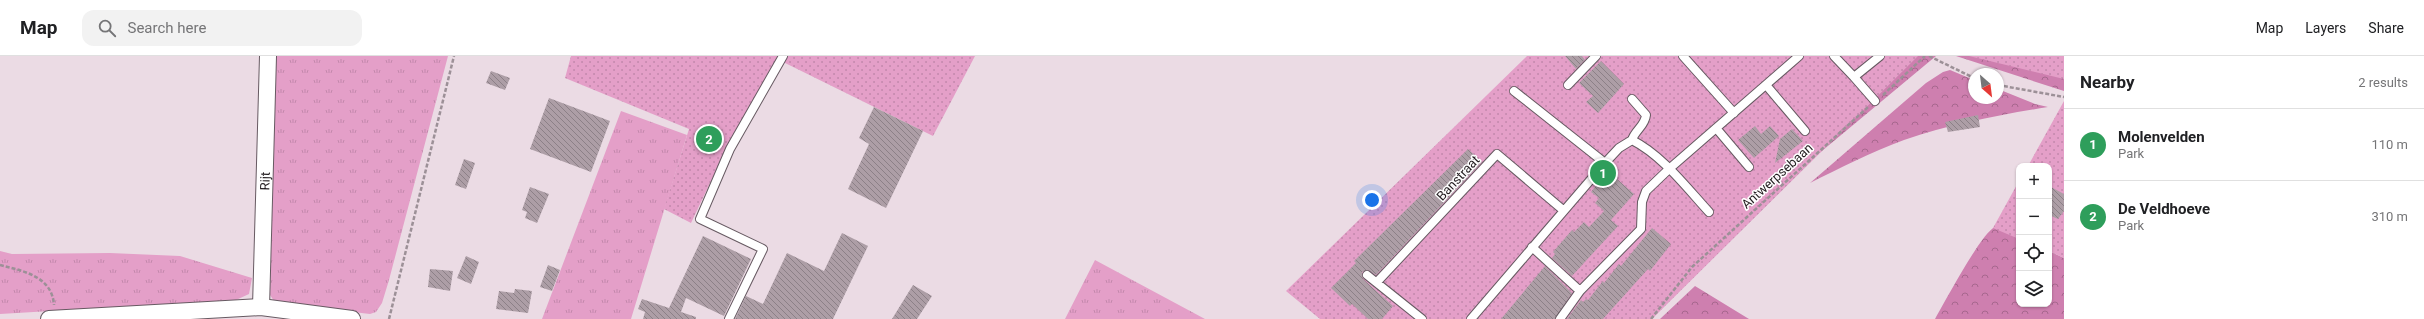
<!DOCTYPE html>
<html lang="en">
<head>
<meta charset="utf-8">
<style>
	body { margin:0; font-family:Roboto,sans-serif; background:#f2f2f2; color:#202124 }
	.controls { position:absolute; right:12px; bottom:12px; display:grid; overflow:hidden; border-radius:8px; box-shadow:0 1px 3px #0004 }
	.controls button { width:36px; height:36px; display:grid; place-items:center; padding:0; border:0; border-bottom:1px solid #e0e0e0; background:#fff; color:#202124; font:20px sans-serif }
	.compass { position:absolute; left:1968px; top:12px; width:36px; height:36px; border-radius:50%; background:#fff; box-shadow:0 1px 3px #0004; rotate:152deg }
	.you { position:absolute; left:1372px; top:144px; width:14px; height:14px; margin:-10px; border:3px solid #fff; border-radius:50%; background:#1a73e8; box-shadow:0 0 0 6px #1a73e833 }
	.badge { display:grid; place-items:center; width:26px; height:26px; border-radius:50%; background:#d93025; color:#fff; font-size:13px; font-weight:700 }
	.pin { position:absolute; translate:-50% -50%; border:2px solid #fff; box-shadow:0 1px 4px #0006 }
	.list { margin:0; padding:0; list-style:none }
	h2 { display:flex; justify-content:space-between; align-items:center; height:52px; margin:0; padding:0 16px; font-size:17px }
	h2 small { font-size:13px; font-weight:400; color:#757577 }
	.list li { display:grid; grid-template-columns:26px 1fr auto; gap:12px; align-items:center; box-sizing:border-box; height:72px; padding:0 16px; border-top:1px solid #e0e0e0 }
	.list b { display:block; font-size:15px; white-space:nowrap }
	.list p { margin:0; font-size:13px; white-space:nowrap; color:#757577 }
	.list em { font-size:13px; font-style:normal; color:#757577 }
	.icon { flex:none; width:22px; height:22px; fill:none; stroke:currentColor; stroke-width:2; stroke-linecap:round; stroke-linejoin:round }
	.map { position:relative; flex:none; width:2064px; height:263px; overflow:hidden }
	header { display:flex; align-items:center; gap:24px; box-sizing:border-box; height:56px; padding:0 20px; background:#fff; border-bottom:1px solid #e0e0e0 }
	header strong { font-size:19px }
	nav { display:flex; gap:22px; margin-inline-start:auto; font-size:14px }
	.search { width:280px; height:36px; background:#f2f2f2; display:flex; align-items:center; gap:10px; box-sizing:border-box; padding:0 14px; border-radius:12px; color:#757577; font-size:15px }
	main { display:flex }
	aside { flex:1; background:#fff }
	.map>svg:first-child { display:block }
	.grass { fill:url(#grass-tufts) }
	.forest { fill:url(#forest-crowns) }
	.park { fill:url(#park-dots) }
	.building { fill:url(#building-back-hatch) }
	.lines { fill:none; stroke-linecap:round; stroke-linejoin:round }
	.lane-casing { stroke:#675a62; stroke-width:10 }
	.street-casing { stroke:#675a62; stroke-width:18 }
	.path { stroke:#9c9097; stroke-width:2.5; stroke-dasharray:4 2; stroke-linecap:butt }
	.lane { stroke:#fff; stroke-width:8 }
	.street { stroke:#fff; stroke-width:16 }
	.labels { text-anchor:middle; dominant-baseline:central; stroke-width:3; stroke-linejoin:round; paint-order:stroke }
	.street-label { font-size:13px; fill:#231d20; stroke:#fff }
</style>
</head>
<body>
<header>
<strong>Map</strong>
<div class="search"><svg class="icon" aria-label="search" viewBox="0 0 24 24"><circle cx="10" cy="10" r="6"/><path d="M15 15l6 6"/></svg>Search here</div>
<nav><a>Map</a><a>Layers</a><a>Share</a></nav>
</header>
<main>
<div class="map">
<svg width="2064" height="263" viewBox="0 0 2064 263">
	<defs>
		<pattern id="grass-tufts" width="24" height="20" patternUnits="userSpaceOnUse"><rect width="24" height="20" fill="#e49fc8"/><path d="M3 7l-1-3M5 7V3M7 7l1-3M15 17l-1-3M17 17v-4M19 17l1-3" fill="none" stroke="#c388ac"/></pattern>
		<pattern id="forest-crowns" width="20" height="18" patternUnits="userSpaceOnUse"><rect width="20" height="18" fill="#ce7faf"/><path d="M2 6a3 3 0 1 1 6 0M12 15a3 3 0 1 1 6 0" fill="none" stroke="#a7678e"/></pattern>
		<pattern id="park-dots" width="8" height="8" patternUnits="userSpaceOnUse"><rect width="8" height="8" fill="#e49fc8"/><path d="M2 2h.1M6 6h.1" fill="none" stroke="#c388ac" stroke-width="1.8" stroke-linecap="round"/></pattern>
		<pattern id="building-back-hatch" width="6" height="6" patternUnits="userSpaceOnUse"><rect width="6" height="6" fill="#ad9ea6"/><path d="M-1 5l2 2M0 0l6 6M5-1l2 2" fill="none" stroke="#8c8087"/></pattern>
	</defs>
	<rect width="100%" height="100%" fill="#ebdbe4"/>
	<path class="grass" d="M276,0H448L389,224L382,247L376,256L370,258L285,248L274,245L270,239Z
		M621,55L687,79L631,263H542Z
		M0,195L12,198L110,197L180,200L252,222L249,238L236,244L0,258Z
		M1095,204L1205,263H1065Z"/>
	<path class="forest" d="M1912,0H1936L1620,263Z
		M1956,0H2002L2064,17V35Z
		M1950,14L1974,24V42H1998V33L2035,48L2048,51C1999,59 1951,68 1904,84C1871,96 1840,112 1810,127L1926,27L1943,16Z
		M1995,171L2019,181V248H2049V195L2064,202V263H1935C1945,246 1981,177 1995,171Z
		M1695,230L1749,263H1660Z"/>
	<path class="park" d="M571,0H975L933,80L777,3L730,85L691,167L664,153L689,73L565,22Z
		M1527,0H1918L1652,263H1320L1286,235Z
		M1969,0H2064V23Z
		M2064,45V202L2049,195V110H2028Z
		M2019,125V183L1993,172Z"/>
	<path class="building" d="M1565,0H1582L1585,4L1576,13Z
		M1601,5L1624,28L1598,57L1586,46L1593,40L1579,27Z
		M491,15L510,22L505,34L486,27Z
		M549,42L610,65L591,116L530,93Z
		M874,51L923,75L886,152L848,133L869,88L859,82Z
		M1978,59L1980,71L1948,76L1945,66Z
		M1755,70L1761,78L1770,70L1779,80L1754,102L1738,84Z
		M1792,73L1803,85L1775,107L1780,83Z
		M1468,93L1482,106L1376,219L1368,214L1362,216L1363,223L1393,250L1382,263H1368L1352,248L1350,250L1331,232L1356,207L1354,205Z
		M464,103L475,107L466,133L455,129Z
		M1608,115L1634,138L1611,164L1618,170L1572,220L1552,202L1555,198L1553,196L1572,174L1574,176L1584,166L1589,171L1604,155L1595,147L1599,142L1591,136Z
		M2049,130L2064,138V155L2058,163L2049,159Z
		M530,131L549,138L537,167L525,162L527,156L522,154Z
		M1652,172L1671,188L1650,215L1648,213L1603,263H1567L1581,244L1583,246L1586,243L1588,244L1603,225L1604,227L1619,208L1621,210Z
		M842,177L868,190L833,263H735L746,240L763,248L787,197L824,215Z
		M703,180L751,203L724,260L686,242L681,256L696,261V263H643L645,256L638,253L642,243L669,252Z
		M466,200L479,206L471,228L457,222Z
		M548,209L560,214L552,235L540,231Z
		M1545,210L1572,237L1555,263H1501Z
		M430,213L453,215L450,235L428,231Z
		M913,229L932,240L917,263H892Z
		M515,233L532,235L528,257L496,253L499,235L514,237Z"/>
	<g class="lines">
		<g class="lane-casing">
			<path id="lane" d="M1683,0L1734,57
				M1834,0L1854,21L1880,0
				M1854,21L1875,45
				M1568,29L1596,0
				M1766,29L1805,75
				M1514,35L1605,107
				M1716,72L1749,111
				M1632,84C1635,74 1645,70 1646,59L1632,43
				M1532,191L1580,235
				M1367,219L1422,263
				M1377,226L1497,98L1563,154
				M729,263L763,193L700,163L730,93L783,0
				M1471,263L1605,107L1619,92L1632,84C1663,100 1686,131 1709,156
				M1560,263L1580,235L1641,173L1642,146L1646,135L1669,113L1799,0"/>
		</g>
		<g class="street-casing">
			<g id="street">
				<path id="s1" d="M261,251L268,0"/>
				<path d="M49,263L261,251L352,263"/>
			</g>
		</g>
		<path class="path" d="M1929,0L1974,22
			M1998,29L2064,41
			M1883,39L1925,0
			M0,209C23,215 52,220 54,249
			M389,263L454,0
			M1651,263L1692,211L1868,51"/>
		<use href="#lane" class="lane"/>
		<use href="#street" class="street"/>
	</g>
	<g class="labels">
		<g class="street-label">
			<text transform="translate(1777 120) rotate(-42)">Antwerpsebaan</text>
			<text transform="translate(1458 122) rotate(-47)">Banstraat</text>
			<text stroke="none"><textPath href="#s1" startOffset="126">Rijt</textPath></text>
		</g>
	</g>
</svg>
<div class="controls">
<button>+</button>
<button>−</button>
<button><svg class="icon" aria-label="locate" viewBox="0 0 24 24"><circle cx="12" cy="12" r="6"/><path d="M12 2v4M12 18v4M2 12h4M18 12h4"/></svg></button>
<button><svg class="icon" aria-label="layers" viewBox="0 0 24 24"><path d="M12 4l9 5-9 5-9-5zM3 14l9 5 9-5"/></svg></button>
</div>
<svg class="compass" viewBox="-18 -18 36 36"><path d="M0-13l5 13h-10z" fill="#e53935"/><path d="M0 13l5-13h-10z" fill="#757577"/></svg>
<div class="you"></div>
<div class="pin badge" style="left:1603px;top:117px;background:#2e9e5b">1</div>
<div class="pin badge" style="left:709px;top:83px;background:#2e9e5b">2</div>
</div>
<aside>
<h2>Nearby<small>2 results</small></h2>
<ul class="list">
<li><span class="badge" style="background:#2e9e5b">1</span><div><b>Molenvelden</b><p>Park</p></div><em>110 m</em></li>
<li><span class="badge" style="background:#2e9e5b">2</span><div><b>De Veldhoeve</b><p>Park</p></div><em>310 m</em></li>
</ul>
</aside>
</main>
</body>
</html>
